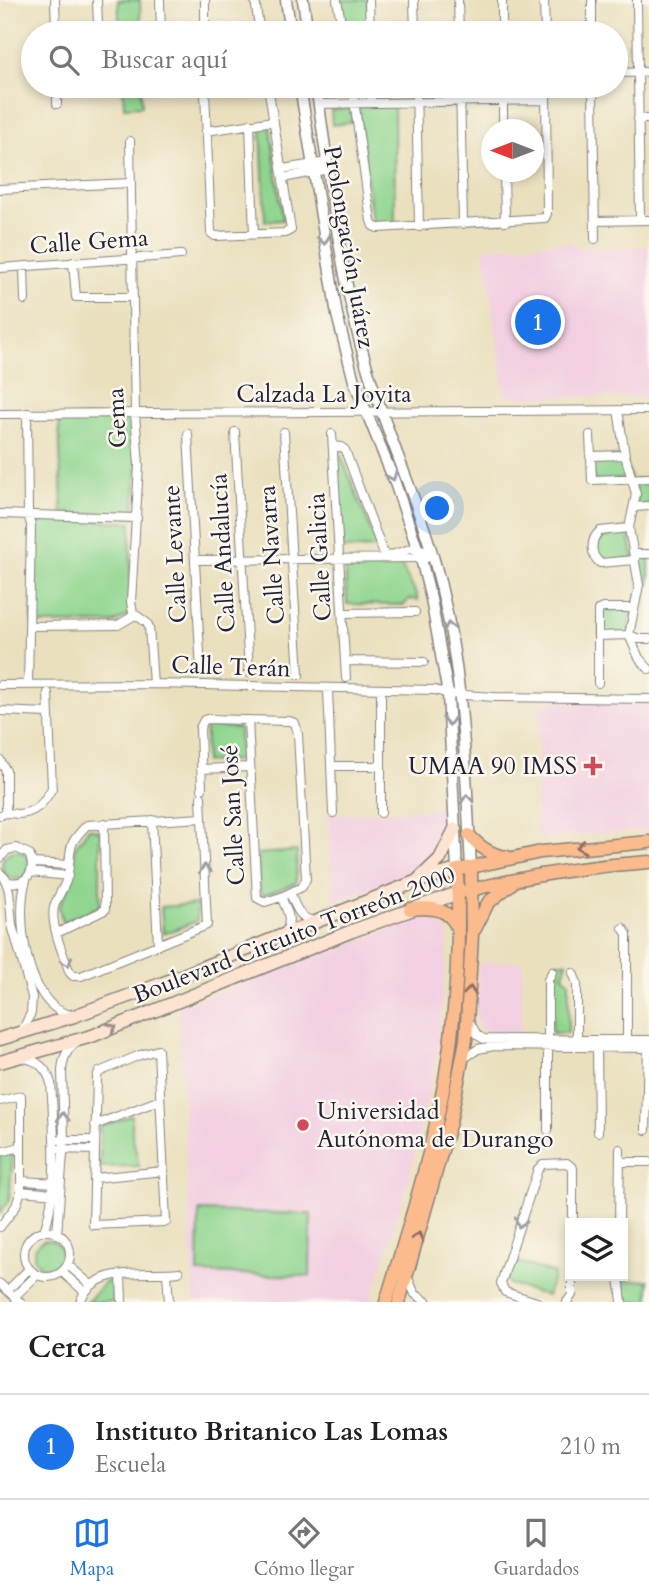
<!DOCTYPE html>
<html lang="es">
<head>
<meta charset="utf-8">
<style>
	body { margin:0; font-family:Cardo,serif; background:#f6f6f6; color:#202124 }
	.controls { position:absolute; right:21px; bottom:21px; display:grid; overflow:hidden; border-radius:0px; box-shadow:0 4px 10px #0003 }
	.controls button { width:63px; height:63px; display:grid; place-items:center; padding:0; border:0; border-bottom:2px solid #e0e0e0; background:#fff; color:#202124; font:35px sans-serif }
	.compass { position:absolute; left:481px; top:119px; width:63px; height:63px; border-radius:50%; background:#fff; box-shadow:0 4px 10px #0003; rotate:270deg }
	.you { position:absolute; left:438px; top:509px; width:24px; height:24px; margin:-18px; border:5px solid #fff; border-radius:50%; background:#1a73e8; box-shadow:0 0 0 10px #1a73e833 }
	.badge { display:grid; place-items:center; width:46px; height:46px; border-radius:50%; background:#1a73e8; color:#fff; font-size:23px; font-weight:700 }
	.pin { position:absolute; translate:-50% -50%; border:4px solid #fff; box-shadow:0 2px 7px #0006 }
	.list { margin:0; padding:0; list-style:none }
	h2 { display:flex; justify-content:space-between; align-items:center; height:91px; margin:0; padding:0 28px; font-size:30px }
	h2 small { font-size:23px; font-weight:400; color:#757577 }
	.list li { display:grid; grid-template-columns:46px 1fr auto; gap:21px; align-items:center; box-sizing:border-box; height:105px; padding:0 28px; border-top:2px solid #e0e0e0 }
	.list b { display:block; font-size:26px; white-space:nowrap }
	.list p { margin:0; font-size:23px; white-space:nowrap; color:#757577 }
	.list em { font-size:23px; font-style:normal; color:#757577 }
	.icon { flex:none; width:38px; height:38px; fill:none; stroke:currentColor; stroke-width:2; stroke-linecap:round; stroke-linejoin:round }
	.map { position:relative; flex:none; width:649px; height:1302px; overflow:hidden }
	.search { position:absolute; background:#fff; box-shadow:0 4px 10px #0003; left:21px; right:21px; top:21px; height:77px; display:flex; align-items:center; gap:18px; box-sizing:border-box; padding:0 24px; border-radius:38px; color:#757577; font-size:26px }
	.sheet { height:196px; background:#fff }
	nav { display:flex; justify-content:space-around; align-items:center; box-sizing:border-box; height:98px; border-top:2px solid #e0e0e0; background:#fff; font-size:19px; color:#757577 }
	nav a { display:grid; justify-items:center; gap:4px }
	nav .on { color:#1a73e8 }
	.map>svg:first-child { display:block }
	.built { fill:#f2cfe1 }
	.green { fill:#8fd58e; stroke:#587c64; stroke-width:2 }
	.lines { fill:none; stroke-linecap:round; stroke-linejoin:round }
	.minor-casing { stroke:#86817c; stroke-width:10 }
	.tertiary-casing { stroke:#86817c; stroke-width:13 }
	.secondary-casing { stroke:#86817c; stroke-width:15 }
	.primary-casing { stroke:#86817c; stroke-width:15 }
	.minor { stroke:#fff; stroke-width:8 }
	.tertiary { stroke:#fff; stroke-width:10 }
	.secondary { stroke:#fde4d1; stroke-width:12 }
	.primary { stroke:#fbbb8c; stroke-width:12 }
	.oneway { stroke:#9c9ca7 }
	.oneway2 { stroke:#8e6e64 }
	.oneway3 { stroke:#9a8d8e }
	.poi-dot { fill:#d1495b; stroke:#fbf7ec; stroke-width:2.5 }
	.labels { text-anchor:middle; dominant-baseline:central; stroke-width:5; stroke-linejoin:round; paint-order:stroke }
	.street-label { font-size:24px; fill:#22223b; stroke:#fbf7ec }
	.poi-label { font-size:24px; fill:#22223b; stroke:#fbf7ec; text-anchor:end }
</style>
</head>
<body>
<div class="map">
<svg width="649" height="1302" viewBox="0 0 649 1302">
	<rect width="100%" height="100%" fill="#fbf7ec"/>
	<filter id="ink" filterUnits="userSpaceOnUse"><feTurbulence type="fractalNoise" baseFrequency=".0143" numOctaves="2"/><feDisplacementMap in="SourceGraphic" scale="14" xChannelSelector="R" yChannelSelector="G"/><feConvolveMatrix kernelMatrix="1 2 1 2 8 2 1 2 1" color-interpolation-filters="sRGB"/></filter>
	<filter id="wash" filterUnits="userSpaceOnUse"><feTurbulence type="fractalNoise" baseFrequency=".00686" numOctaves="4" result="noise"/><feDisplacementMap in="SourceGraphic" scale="28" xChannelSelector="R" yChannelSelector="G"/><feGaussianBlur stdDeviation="1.57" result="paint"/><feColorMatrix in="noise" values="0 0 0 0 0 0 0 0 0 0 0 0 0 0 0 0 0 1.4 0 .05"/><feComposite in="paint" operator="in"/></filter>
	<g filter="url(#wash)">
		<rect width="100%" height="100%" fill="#eae0be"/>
		<path class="built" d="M574,242L575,247H649V397H505L484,248Z
			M649,701V830L536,838L539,702Z
			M445,809L442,839L423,866L415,873L334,902L327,815Z
			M428,915L447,930L448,940L437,1055L409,1178L371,1302H194L178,1007Z
			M522,962L521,1033L482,1031L476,1020L479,963Z"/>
		<path class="green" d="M118,0H140L141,33H120Z
			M338,0H368V33H344Z
			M123,86H141L142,106L124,107Z
			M347,86L348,98L327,100L325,87Z
			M394,105L395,224L377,225L372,220L358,106Z
			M351,108L352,122L332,125L331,110Z
			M261,126H270L283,220L265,221Z
			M133,416L137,466L134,516L62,513L59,418Z
			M336,453H340L378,548L343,549Z
			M624,456L631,478L594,481L591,458Z
			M649,479V505H637L634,480Z
			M33,519L131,522L130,615L114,623L32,624Z
			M628,529L634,559L601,562L594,545L601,532Z
			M636,556H649V584H640Z
			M393,562L401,563C405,577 415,587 418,600L409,599L404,605L347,604L345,563Z
			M632,609L628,634L599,635L600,610Z
			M206,726L239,728L240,760L205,762Z
			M89,828L100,831V906L63,923L59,907L73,878L74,849Z
			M297,851L296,883L263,896L260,892L257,854Z
			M2 865a14 14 0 1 1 28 0a14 14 0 1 1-28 0Z
			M197,904V921L163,934L161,907Z
			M556,962H567L563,976L569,981L568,1033H552L553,982L559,973Z
			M132,1115V1134L139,1166L100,1167V1127Z
			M13,1153L9,1201L0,1213V1155Z
			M199,1211L311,1214L310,1276L198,1273Z
			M34 1254a14 14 0 1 1 28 0a14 14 0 1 1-28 0Z
			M513,1260L554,1274L547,1296L509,1284L507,1279Z
			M649,1280V1302H625L622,1281Z
			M113,1281L114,1302H87L105,1282Z"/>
	</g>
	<g filter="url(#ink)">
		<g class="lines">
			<g class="minor-casing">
				<path id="minor" d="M55,0L56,33
					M97,0L98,25
					M160,0L161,33
					M205,0V33
					M337,0L343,33
					M369,0L370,33
					M414,0L415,33
					M458,0L459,33
					M502,0V33
					M544,0L545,33
					M592,0V33
					M637,0L640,220
					M253,33L257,32L259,27L255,0
					M616,73L649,72
					M57,86V104
					M162,86V87
					M216,86L207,87L205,92L211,233L215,236L285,233L291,230L268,86
					M352,86L371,221L373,226L378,228L545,218L547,214L546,86
					M371,86V103
					M416,86L419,227
					M460,86L463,224
					M503,86V130
					M593,86L595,239
					M319,104L546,100
					M638,119H649
					M250,124L254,235
					M206,131L274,121
					M130,141L135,413L139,465L131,602L133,613L147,623L149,627L153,684
					M282,169L328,162
					M504,172L505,222
					M283,178L329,169
					M0,189L131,183
					M595,221L649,220
					M73,262L76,297H133
					M24,266L25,300
					M0,268L181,255
					M618,410L625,455L636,494L629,528L639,585L629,635L639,658L649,669
					M27,413L28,514L31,525L28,685
					M0,414L649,410
					M235,432L249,672
					M284,432L299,675
					M188,434L201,672
					M332,434L346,678
					M590,435L592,480L649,478
					M333,446L341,447L345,450L385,557
					M590,456L625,455
					M635,507L649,506
					M0,514L137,518
					M629,528L600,531C590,539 590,555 600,563L635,560
					M634,554H649
					M388,556L410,549L432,552
					M195,560L426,558
					M342,613L415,612
					M29,626L118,625L135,615
					M598,636L629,635L639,639H649
					M345,661L424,662
					M598,683V610L603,608H634
					M0,685L153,684L435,690L448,694L495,697L649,699
					M328,689L333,813
					M381,690V813
					M0,711L48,713
					M0,760L6,771V812
					M331,766H381
					M201,769L250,767
					M202,789L200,728L204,720L207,719L289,721L295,723L298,734L306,879L302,887L281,897L265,902L257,898L248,720
					M201,797L207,925L81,976H73L70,973C64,957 48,920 55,904C59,893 66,886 68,874C72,847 66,846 87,825L202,818
					M0,815C7,812 10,813 17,814C35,814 44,803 52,788L48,693
					M152,820L158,945
					M0,858L7,850L16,848L29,854C37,871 27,885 9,882L0,873
					M33,863L69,865
					M31,872L68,876
					M5,879L9,891L12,925L32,997L31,1013L22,1031
					M26,880C15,916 26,1007 71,1015
					M290,893C296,907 299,920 316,921
					M281,897C287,910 293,920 285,933
					M623,928L627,934V1043
					M57,933L105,910L104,823
					M573,973L577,983V1043
					M469,1021L477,1035L484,1039L649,1040
					M597,1044L598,1132
					M158,1050L166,1222L93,1225L97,1077L99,1072L140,1055Z
					M24,1058C37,1060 47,1069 51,1083C54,1126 59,1191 44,1231
					M463,1059L478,1049L494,1046L649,1048
					M0,1101L21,1096V1191L16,1206L0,1227
					M95,1125L160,1100
					M548,1130V980L552,972
					M646,1130L648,1045
					M60,1140H95
					M60,1149L95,1150
					M0,1152L21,1147
					M620,1162H649
					M94,1178L164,1171
					M21,1181L56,1183
					M21,1191L55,1194
					M619,1223L620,1149
					M24 1254a23 23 0 1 1 46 0a23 23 0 1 1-46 0Z
					M57,1234L64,1140L62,1071C63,1058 66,1051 76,1042
					M68,1265L91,1285
					M62,1272L85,1292
					M167,1274L169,1302
					M121,1275L122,1302
					M407,1276L415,1294L427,1302
					M619,1276L622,1302
					M0,1284L20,1302
					M8,1290L29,1269
					M15,1296L37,1275
					M80,1302C95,1263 146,1276 179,1272
					M537,1302L505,1292L501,1283L538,1169L543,1164L567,1163L573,1168V1223
					M567,1302L572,1295V1276"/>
			</g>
			<g class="tertiary-casing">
				<path id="tertiary" d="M286,0L291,33
					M303,0L308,33
					M300,86L337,315L354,381L395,483L421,559L431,599L448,694L457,870
					M316,86C330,176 339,269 364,357C387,439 426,515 444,599C464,687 466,778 471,867"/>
			</g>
			<g class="secondary-casing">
				<path id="secondary" d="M419,879L440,859L455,829
					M0,1039L74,1016L161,984L415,882L457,870
					M0,1062L92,1036L352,931L458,893"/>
			</g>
			<g class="primary-casing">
				<path id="primary" d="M469,835C479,847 492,855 507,857
					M466,891C526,876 587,866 649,862
					M410,909C431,907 450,907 458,930
					M475,929L488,903L511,884
					M386,1302C408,1229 432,1154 445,1079C457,1009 460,940 457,870L541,852L649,842
					M399,1302L450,1122L466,1040L472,936L471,867"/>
			</g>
			<use href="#minor" class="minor"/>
			<use href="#tertiary" class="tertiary"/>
			<use href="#secondary" class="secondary"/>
			<use href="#primary" class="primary"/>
		</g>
		<defs><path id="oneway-chevron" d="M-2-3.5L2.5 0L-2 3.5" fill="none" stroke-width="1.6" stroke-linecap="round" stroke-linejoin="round" transform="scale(1.75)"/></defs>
		<g class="oneway">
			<use href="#oneway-chevron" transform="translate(324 240) rotate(81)"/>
			<use href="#oneway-chevron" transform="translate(392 476) rotate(68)"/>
			<use href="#oneway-chevron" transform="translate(449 627) rotate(-101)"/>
			<use href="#oneway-chevron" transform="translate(449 721) rotate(87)"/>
			<use href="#oneway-chevron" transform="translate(467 799) rotate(-94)"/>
			<use href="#oneway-chevron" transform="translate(205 869) rotate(-94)"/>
			<use href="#oneway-chevron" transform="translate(67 962) rotate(71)"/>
			<use href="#oneway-chevron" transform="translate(63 1117) rotate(-92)"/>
			<use href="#oneway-chevron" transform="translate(520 1223) rotate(108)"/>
		</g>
		<g class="oneway2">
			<use href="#oneway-chevron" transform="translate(581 847) rotate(174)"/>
			<use href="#oneway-chevron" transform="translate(470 991) rotate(-86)"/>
			<use href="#oneway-chevron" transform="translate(418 1237) rotate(-74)"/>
		</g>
		<use class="oneway3" href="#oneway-chevron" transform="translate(112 1028) rotate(-23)"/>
	</g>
	<g class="poi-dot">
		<path d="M589.5 755.5h7v7h7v7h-7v7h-7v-7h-7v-7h7z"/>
		<circle cx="303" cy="1125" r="7"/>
	</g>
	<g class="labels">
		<g class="street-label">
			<text transform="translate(89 242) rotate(-4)">Calle Gema</text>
			<text transform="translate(349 247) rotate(80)">Prolongación Juárez</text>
			<text x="324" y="394">Calzada La Joyita</text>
			<text transform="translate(117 418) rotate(-93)">Gema</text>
			<text transform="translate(223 553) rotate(-93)">Calle Andalucía</text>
			<text transform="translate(175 554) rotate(-93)">Calle Levante</text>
			<text transform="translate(272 555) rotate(-94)">Calle Navarra</text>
			<text transform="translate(320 557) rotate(-93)">Calle Galicia</text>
			<text transform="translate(231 667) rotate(2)">Calle Terán</text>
			<text transform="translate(233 815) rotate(-93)">Calle San José</text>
			<text transform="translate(294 935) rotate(-21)">Boulevard Circuito Torreón 2000</text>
		</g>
		<g class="poi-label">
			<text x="577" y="766">UMAA 90 IMSS</text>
			<text x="317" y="1111" text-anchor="start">Universidad<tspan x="317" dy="28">Autónoma de Durango</tspan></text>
		</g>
	</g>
</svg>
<div class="controls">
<button><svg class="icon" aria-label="layers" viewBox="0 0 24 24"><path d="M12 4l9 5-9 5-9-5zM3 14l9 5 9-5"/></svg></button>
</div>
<svg class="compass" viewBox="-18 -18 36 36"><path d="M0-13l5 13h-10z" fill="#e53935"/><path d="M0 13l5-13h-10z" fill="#757577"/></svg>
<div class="you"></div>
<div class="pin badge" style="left:538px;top:322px">1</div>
<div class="search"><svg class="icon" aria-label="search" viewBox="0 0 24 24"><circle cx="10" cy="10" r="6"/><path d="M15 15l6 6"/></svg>Buscar aquí</div>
</div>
<section class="sheet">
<h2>Cerca<small></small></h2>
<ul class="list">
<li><span class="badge">1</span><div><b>Instituto Britanico Las Lomas</b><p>Escuela</p></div><em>210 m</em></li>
</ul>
</section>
<nav>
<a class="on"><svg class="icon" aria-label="map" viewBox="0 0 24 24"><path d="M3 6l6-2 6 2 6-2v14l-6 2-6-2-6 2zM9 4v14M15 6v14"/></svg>Mapa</a>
<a><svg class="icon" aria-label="directions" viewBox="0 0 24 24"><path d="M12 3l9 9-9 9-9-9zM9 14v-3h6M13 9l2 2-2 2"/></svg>Cómo llegar</a>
<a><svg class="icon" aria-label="saved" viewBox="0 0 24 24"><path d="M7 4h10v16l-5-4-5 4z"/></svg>Guardados</a>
</nav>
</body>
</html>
